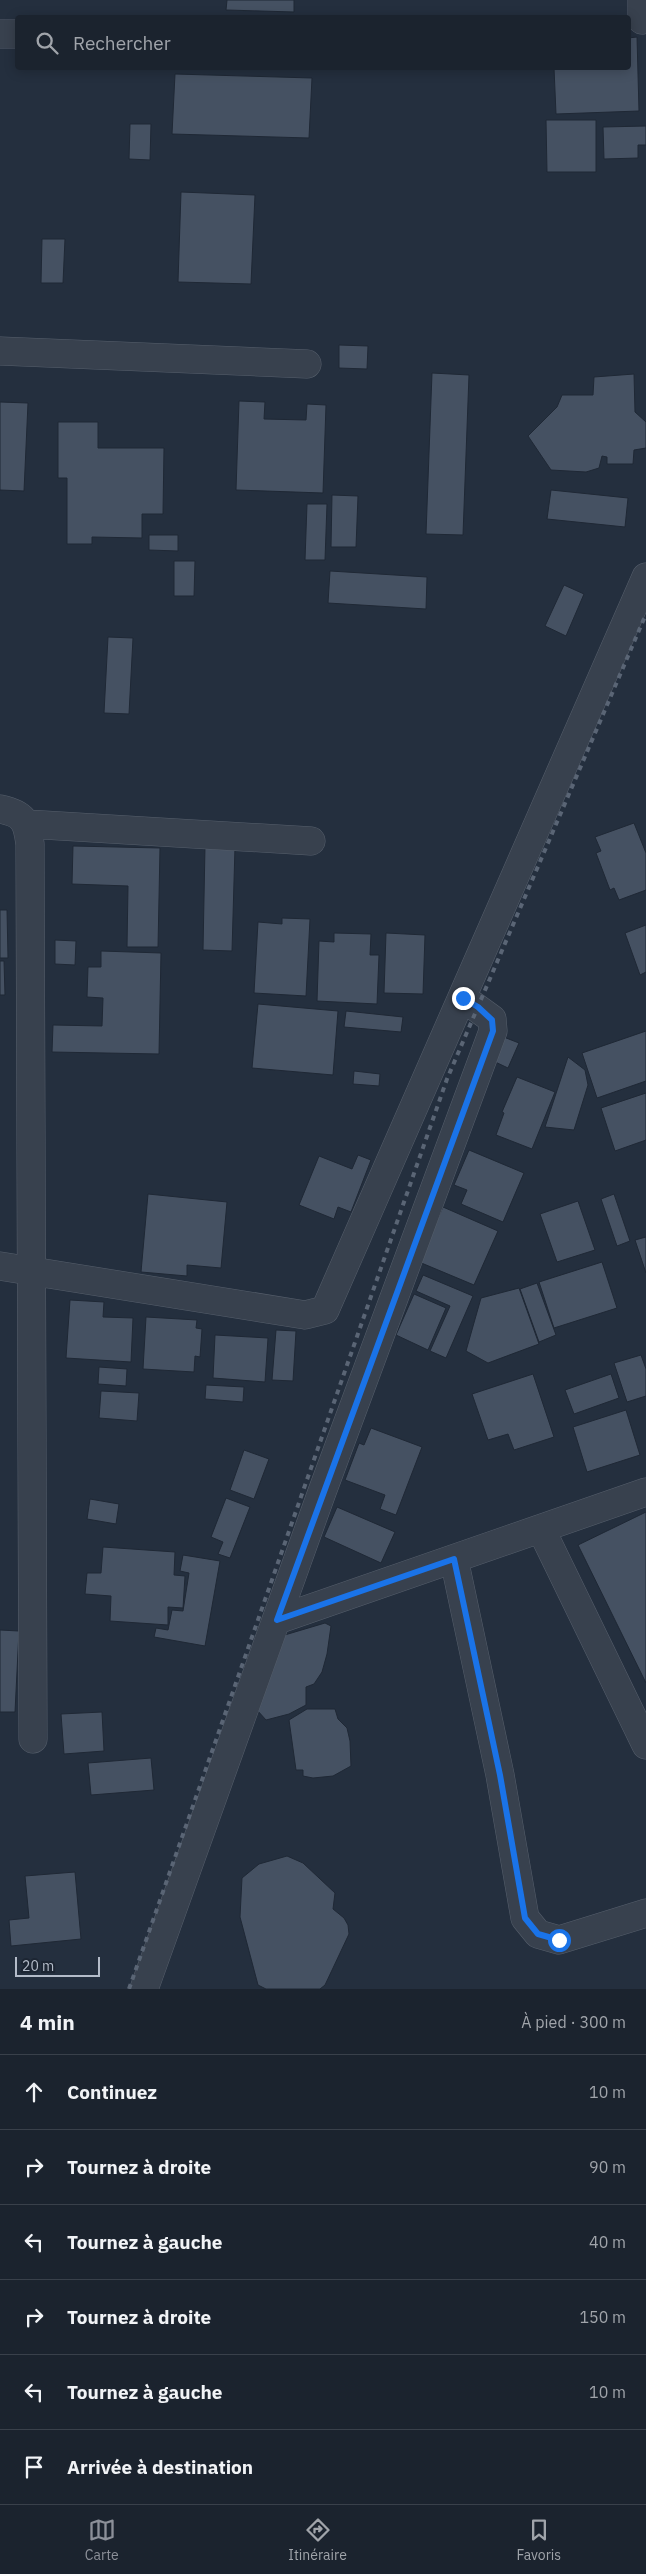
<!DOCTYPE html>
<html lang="fr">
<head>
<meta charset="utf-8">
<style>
	body { margin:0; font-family:"IBM Plex Sans",sans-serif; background:#242b36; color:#f1f3f6 }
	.scale { position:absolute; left:15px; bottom:12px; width:85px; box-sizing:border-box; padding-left:5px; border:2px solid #b4bcc9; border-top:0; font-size:14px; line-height:18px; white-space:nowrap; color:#b4bcc9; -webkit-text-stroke:4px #1d2633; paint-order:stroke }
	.stop { position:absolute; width:15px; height:15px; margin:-11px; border:4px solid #1a73e8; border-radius:50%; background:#fff }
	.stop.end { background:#1a73e8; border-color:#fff; box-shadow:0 1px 5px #0008 }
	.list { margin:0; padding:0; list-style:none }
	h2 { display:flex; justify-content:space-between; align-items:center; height:65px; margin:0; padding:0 20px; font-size:21px }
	h2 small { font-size:16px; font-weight:400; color:#a0a4aa }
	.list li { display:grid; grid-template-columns:32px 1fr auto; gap:15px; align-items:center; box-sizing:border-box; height:75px; padding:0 20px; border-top:1px solid #39404a }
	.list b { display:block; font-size:19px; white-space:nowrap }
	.list em { font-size:16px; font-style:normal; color:#a0a4aa }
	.icon { flex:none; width:28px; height:28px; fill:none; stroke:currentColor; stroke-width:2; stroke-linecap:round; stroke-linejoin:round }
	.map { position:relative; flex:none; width:646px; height:1989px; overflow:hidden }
	.search { position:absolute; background:#1b232e; box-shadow:0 2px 12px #0003; left:15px; right:15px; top:15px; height:55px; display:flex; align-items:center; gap:12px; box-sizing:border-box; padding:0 18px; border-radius:5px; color:#a0a4aa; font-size:19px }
	.sheet { height:515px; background:#1b232e }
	nav { display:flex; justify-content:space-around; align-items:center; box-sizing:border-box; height:70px; border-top:1px solid #39404a; background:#1b232e; font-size:14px; color:#a0a4aa }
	nav a { display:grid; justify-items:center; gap:2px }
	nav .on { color:#8c9099 }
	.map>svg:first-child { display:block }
	.building { fill:#455162; stroke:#1f2835 }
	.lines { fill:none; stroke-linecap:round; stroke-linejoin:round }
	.minor-casing { stroke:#565f6c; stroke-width:29 }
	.minor { stroke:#38414e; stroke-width:28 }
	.rail { stroke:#5a6575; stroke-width:4; stroke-dasharray:5 5; stroke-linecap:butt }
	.route { stroke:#1a73e8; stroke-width:6 }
</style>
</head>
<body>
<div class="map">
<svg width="646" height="1989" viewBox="0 0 646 1989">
	<rect width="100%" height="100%" fill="#242f3e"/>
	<path class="building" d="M227,0H294V12L226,10Z
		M637,37L639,111L556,114L554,68H628V38Z
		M175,74L312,78L309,138L172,134Z
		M546,120H596V172H547Z
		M130,124H151L150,160L129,159Z
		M646,126V145H638V158L604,159L603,127Z
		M181,192L255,195L251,284L178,282Z
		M42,239H65L63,283H41Z
		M339,345L368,346L367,369L339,368Z
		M432,373L469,375L463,535L426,534Z
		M634,374L635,412L646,422V448L634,450L633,464H607V457L602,456L599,468L586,472L551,470L528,436L557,407L562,395H593L594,377Z
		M239,401L265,402L264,419L306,420L307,404L326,405L323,493L236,490Z
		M0,402L28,403L24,491L0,490Z
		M58,422H98V448H164L163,514H142V538L92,537V544H67V478H58Z
		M551,490L628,498L625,527L547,519Z
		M332,495L358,496L356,547H331Z
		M307,504H327L325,560H305Z
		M149,535H178V551L149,550Z
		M174,561H195L194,596H174Z
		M330,571L427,577L426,609L328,603Z
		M564,585L584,594L566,636L545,626Z
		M108,637L133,638L129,714L104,713Z
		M634,823L646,853V890L619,900L614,888L610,890L596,853L601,851L595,837Z
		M73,846L160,848L158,947H127L128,886L72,884Z
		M205,846L235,847L232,951L203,950Z
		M0,910H7L8,958H0Z
		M282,918L310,919L306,996L254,993L258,922L282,924Z
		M646,925V972L640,975L625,933Z
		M334,933L371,934L370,955H379L377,1004L317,1001L319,941L334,942Z
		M386,933L425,935L423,994L384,993Z
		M55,940L76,941L75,965L55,964Z
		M101,951L161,953L159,1054L52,1052L53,1025L102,1026L103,998L87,997L88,967H101Z
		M0,961H4L5,995H0Z
		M258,1004L338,1011L333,1075L252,1068Z
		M346,1011L403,1017L401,1032L344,1027Z
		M646,1031V1081L597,1098L582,1053Z
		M501,1036L519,1043L508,1068L491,1060Z
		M568,1057L585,1070L588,1085L574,1130L545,1127Z
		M354,1071L380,1074L379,1086L353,1084Z
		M517,1077L555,1092L532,1149L496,1135L504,1113L502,1112Z
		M646,1093V1140L615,1151L601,1108Z
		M469,1150L524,1173L503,1222L461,1204L467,1190L454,1185Z
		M358,1155L371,1160L351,1212L338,1207L334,1219L299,1205L319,1156L352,1169Z
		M148,1194L227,1202L221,1268L187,1265V1276L141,1272Z
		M614,1194L630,1241L617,1246L601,1199Z
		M578,1201L595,1250L557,1262L540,1214Z
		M443,1207L498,1231L474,1285L419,1262Z
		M646,1237V1273L635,1240Z
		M602,1262L617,1308L554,1328L539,1282Z
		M423,1275L473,1296L446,1358L430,1351L450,1306L416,1291Z
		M537,1283L556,1335L539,1342L520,1289Z
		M519,1288L539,1344L488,1363L466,1351L481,1298Z
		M414,1294L446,1308L428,1350L396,1335Z
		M70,1300L104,1302L103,1317L133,1318L131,1362L66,1358Z
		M146,1317L197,1320L196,1328L202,1329L200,1357L195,1356L194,1372L143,1369Z
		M276,1330L296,1331L293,1381L272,1380Z
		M215,1335L268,1338L265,1382L213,1378Z
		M641,1355L646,1369V1396L627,1402L614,1363Z
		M99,1367L127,1369L126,1386L98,1384Z
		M533,1374L554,1437L514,1450L508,1434L488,1440L472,1394Z
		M611,1374L619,1398L574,1414L565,1390Z
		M206,1385L244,1387L243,1402L205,1399Z
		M101,1391L139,1393L137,1421L99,1418Z
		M626,1410L640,1455L587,1472L573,1427Z
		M371,1428L422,1447L396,1515L380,1509L385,1495L345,1480L359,1443L364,1445Z
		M244,1450L269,1459L254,1499L230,1490Z
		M226,1498L250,1507L230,1558L218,1554L223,1542L211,1537Z
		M90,1499L119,1504L116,1524L87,1519Z
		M337,1507L395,1532L381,1563L324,1537Z
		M646,1512V1683L578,1545Z
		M103,1547L175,1552L174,1575L185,1576L183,1608L168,1607V1625L110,1621L111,1596L85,1594L87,1573H101Z
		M183,1555L220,1561L205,1646L154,1637L156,1628L168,1630L172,1610L183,1611L189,1573L180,1571Z
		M325,1623L331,1626L327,1654L322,1672L314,1684L306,1687V1705L289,1714L266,1720L257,1710L278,1637Z
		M0,1630L19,1631L15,1712H0Z
		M307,1709H335L338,1719L347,1728L350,1741L351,1766L333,1776L313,1778L303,1776V1770H296L289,1720Z
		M102,1712L104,1751L64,1754L61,1714Z
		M151,1758L154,1790L91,1795L88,1763Z
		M287,1856L303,1863L335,1893L333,1909L344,1918L348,1925L349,1934L325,1985L320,1989H266L258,1985L240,1917L242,1878L259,1864Z
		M75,1872L81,1939L11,1946L9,1920L29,1918L25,1876Z"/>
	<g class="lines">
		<g class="minor-casing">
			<path id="minor" d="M642,20V0
				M0,34H18
				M0,351L307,364
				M0,809C24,814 27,821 30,844L33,1739
				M27,824L311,841
				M0,1266L305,1315L325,1310L646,577
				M541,1529L646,1745
				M454,1559L500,1775L525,1918L538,1934L559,1940L646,1913
				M277,1620L646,1492
				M144,1989L322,1492L493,1031L492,1019L463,998"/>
		</g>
		<use href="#minor" class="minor"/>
		<path class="rail" d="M129,1989L447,1079L646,614"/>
	</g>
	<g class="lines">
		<path class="route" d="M463,998L478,1007L492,1020L493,1031L277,1620L454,1559L500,1775L525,1918L538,1934L559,1940"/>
	</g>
</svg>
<div class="scale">20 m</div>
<div class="stop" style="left:559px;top:1940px"></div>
<div class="stop end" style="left:463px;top:998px"></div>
<div class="search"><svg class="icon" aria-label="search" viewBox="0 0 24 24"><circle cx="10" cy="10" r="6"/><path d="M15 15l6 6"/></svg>Rechercher</div>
</div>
<section class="sheet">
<h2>4 min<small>À pied · 300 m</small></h2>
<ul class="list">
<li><svg class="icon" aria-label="ahead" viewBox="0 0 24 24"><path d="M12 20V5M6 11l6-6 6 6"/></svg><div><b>Continuez</b></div><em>10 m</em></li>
<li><svg class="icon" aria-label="right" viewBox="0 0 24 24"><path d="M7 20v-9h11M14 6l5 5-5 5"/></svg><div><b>Tournez à droite</b></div><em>90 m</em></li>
<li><svg class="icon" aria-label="left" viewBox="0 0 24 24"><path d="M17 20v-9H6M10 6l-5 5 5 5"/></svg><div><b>Tournez à gauche</b></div><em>40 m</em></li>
<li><svg class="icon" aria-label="right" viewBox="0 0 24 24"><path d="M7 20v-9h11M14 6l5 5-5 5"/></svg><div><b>Tournez à droite</b></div><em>150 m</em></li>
<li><svg class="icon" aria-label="left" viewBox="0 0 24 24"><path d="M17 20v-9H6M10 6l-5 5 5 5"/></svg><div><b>Tournez à gauche</b></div><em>10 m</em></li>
<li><svg class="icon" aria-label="arrive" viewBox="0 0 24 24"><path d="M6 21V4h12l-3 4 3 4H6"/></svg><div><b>Arrivée à destination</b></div></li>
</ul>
</section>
<nav>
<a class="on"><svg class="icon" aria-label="map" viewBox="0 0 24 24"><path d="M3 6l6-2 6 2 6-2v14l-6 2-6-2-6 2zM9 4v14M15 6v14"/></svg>Carte</a>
<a><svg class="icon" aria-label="directions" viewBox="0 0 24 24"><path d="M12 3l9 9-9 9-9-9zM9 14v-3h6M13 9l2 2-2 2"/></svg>Itinéraire</a>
<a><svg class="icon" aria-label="saved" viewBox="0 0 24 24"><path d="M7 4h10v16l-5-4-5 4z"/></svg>Favoris</a>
</nav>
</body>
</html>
